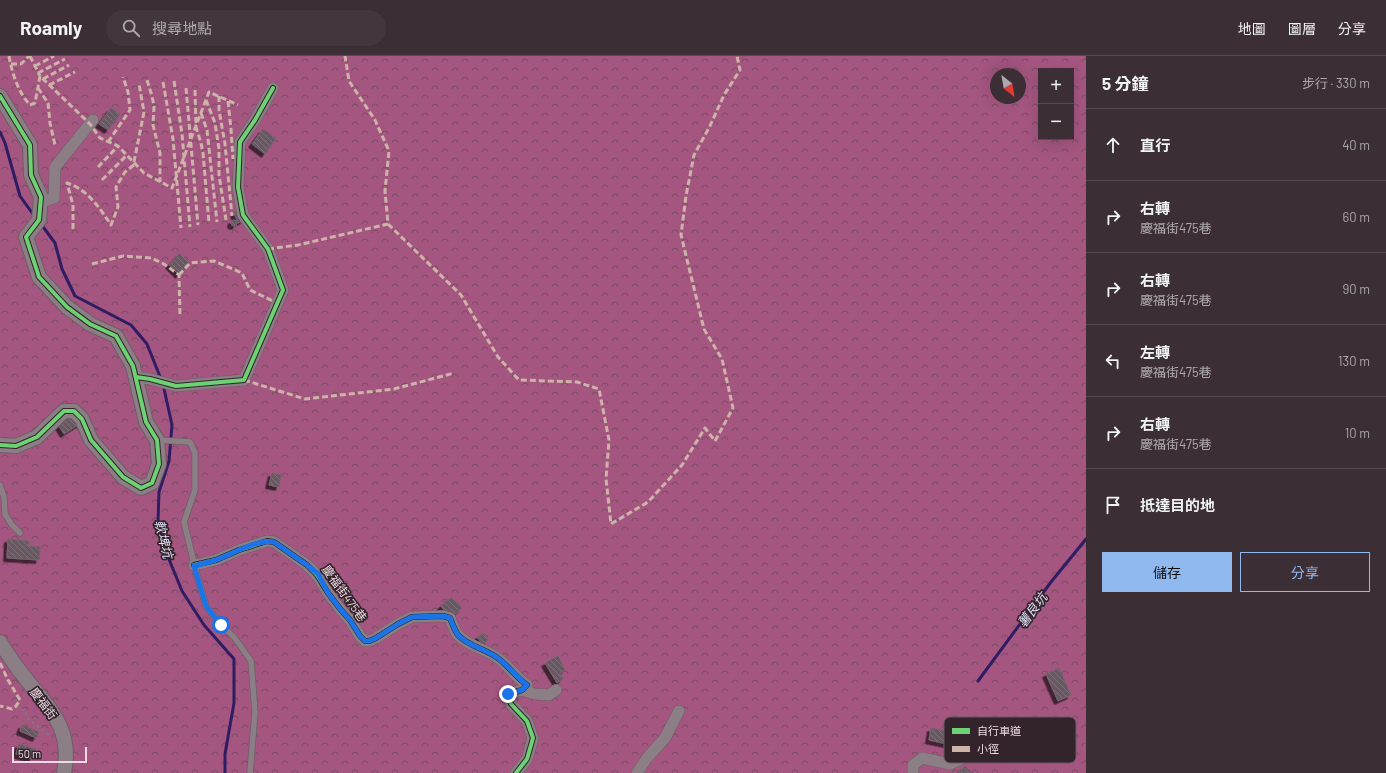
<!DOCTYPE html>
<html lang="zh-TW">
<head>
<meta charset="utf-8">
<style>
	body { margin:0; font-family:Barlow,"Noto Sans TC",sans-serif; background:#43363d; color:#f1f3f6 }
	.controls { position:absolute; right:12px; top:12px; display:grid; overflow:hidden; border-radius:0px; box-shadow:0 4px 16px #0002 }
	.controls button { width:36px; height:36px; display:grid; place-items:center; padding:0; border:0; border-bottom:1px solid #554a50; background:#3c2e35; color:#f1f3f6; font:20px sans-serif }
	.compass { position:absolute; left:990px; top:12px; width:36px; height:36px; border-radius:50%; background:#3c2e35; box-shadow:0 4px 16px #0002; rotate:149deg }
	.scale { position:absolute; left:12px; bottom:10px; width:75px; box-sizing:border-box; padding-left:4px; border:2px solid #efdae3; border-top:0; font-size:11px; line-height:14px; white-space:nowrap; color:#efdae3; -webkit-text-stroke:3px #33242b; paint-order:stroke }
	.stop { position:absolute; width:12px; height:12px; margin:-9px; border:3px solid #1a73e8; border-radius:50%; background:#fff }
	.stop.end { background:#1a73e8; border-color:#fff; box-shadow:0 1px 4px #0008 }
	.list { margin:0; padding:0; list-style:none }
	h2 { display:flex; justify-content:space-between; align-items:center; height:52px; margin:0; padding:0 16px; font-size:17px }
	h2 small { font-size:13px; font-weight:400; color:#aca8ad }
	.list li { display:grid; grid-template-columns:26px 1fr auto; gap:12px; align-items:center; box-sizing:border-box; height:72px; padding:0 16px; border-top:1px solid #554a50 }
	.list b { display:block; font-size:15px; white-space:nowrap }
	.list p { margin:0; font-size:13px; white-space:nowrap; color:#aca8ad }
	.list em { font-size:13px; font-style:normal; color:#aca8ad }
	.actions { display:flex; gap:8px; padding:12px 16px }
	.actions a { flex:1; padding:9px 0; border:1px solid #90b9f0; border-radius:0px; text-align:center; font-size:14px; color:#90b9f0 }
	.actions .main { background:#90b9f0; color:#111 }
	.icon { flex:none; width:22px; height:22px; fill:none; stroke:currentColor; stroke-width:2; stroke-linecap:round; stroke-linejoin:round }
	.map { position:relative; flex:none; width:1086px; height:717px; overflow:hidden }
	header { display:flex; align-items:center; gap:24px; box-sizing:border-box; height:56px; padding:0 20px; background:#3c2e35; border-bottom:1px solid #554a50 }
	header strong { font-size:19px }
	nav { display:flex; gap:22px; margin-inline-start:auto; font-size:14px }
	.search { width:280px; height:36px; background:#43363d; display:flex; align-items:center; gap:10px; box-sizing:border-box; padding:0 14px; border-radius:22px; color:#aca8ad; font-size:15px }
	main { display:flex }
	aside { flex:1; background:#3c2e35 }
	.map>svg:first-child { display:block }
	.forest { fill:url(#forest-crowns); fill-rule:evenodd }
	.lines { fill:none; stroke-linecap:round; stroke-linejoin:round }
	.stream { stroke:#301c63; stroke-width:3 }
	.building { fill:url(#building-back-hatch); stroke:#73646e; filter:url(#shadow) }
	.service-casing { stroke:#6e5e65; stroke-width:7 }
	.minor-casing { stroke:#6e5e65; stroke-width:12 }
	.tertiary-casing { stroke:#6e5e65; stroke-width:16 }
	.path { stroke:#84767d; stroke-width:2; stroke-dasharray:3 3; stroke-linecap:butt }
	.service { stroke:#8c7e85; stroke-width:5.5 }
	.minor { stroke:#8c7e85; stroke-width:11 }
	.tertiary { stroke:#8c7e85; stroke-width:14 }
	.quiet { stroke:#ceb3a9; stroke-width:3; stroke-dasharray:6 3; stroke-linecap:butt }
	.cycleway-casing { stroke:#33242b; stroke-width:6 }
	.cycleway { stroke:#6cd273; stroke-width:4 }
	.route { stroke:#1a73e8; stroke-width:5 }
	.labels { text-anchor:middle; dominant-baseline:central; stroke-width:3.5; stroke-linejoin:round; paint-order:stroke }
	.street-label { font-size:12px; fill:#efdae3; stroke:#33242b }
	.water-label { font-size:13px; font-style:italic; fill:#e0dff6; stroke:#33242b }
	.key { fill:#33242b; stroke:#6b5b62; stroke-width:1 }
	.key-label { font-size:11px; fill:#efdae3 }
</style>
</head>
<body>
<header>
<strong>Roamly</strong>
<div class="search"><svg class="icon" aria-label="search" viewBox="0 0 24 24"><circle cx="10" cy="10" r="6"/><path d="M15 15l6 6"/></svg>搜尋地點</div>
<nav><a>地圖</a><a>圖層</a><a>分享</a></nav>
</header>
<main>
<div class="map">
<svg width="1086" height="717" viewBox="0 0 1086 717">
	<defs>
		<pattern id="forest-crowns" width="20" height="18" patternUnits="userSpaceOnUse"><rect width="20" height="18" fill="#a45680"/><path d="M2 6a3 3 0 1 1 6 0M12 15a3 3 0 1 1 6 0" fill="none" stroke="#7b4d65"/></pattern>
		<pattern id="building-back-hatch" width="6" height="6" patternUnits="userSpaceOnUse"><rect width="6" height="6" fill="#675962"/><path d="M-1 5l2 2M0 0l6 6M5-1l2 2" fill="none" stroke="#7d7078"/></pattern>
		<filter id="shadow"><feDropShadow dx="-3.5" dy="3.5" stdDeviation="0" flood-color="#0009"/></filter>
	</defs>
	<rect width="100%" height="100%" fill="#503e47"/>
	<path class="forest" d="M0,0H1086V717H0ZM1041,15H1071V81H1041ZM996,18H1020V42H996Z"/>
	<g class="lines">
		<path class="stream" d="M0,76L5,87L20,140L35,161
			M41,168L55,187L62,213L75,240L131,269L147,288L161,323
			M163,328L172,369L169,405L159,436L158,465L166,496L182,535L204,569L234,603V647L225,698V717
			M978,625L1051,526L1086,483"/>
	</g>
	<path class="building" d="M111,52L120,58L108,74L99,68Z
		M263,73L276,82L265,98L252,88Z
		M239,155L244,164L238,167L234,157Z
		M231 167a3 3 0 1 1 6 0a3 3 0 1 1-6 0Z
		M180,197L190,207L179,219L169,209Z
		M68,359L81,367L64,378L57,367Z
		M272,417L281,419L279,431L269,429Z
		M8,483L29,485L28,490L40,491L39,504L7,502Z
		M452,541L462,552L450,562L441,550Z
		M484,577L488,584L482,588L477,581Z
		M558,600L565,614L560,617L563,623L557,627L545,607Z
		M1059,612L1071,639L1058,645L1046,618Z
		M22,669L39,676L36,682L20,675Z
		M931,672L959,678L956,690L929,684Z
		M19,688L36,693L32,703L16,698Z
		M965,710L972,717H958Z"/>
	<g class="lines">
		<g class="service-casing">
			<path id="service" d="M158,384L190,386L195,397V434L184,466L197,519L206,550L221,569L234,581L251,605L255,656L250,717
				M0,429L4,441L5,458L12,469L20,477"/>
		</g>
		<g class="minor-casing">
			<path id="minor" d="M41,146L54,142L55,111L93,64
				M136,321L150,323L176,330L244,324L283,234L268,193L243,159L238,131L240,86L255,64L273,32
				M194,509L216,504L239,494L267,485L274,486L307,509L317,519L328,537L341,554L350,564L360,580L365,585H369L376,582L398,568L412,561L443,560L450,562C452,567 455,575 458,579C469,591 487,593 499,603C509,611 516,621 527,629L522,634L508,638L511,648L527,665L533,682L527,703L516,717
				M522,634L535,638L549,639L556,634
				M637,717L647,702L665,682L679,655
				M913,717V709L922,702L950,708L963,702"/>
		</g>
		<g class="tertiary-casing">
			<path id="tertiary" d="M0,40L30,89L31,119L41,141L39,164L26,181L39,221L67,251L90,268L116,280L133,310L146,366L157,384L159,408L152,427L141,432L123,421L91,384L82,363L74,355H64L37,381L16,390L0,389
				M0,586C7,597 14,608 23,619C48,652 73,670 64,717"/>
		</g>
		<path class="path" d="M16,650L26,656L27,662L50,680"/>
		<use href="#service" class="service"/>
		<use href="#minor" class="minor"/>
		<use href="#tertiary" class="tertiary"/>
		<path class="quiet" d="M9,0C12,17 18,36 30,49L35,47L40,20L90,68L100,82L118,90L144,117L172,132L209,36L238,49
			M30,0L40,20
			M11,8H21L29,0
			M35,10L54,0
			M38,17L65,3
			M43,23L69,9
			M147,24L152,40L154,50L153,69L160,97V126
			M174,25L182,78L190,171
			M163,26L173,83L181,172
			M49,29L75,16
			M38,32L48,47L50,67L55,89
			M186,32L198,169
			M195,34L196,71L201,87L203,97L209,167
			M219,40V54L225,88L232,160
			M206,44L215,67L219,93V119L226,164
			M228,45L231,73L233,103
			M201,57L207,74L217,166
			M108,86L130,54L128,36L123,21
			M134,106L144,56L139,28
			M98,111L118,90
			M102,124L127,99
			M388,168L461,239L498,301L519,324L577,326L599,333L609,384L606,423L611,468L648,446L682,409L705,372L715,385L733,352L722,303L704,273L681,179L686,140L694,99L710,70L724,39L740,14L737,0
			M73,173V149L67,127C88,134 99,151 111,169L118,151L116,131L125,116L135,108
			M268,193L298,189L388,168L385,135L389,95L375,64L349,25L345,0
			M92,208L123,200L151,202L164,208L179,219L180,259
			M179,219L190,207L214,205L242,217L250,234L277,247
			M244,324L305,343L394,333L454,317
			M0,607L8,624L20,644L16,650L12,653L0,650"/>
		<g class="cycleway-casing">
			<path id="cycleway" d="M0,40L30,89L31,119L41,141L39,164L26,181L39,221L67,251L90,268L116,280L133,310L146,366L157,384L159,408L152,427L141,432L123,421L91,384L82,363L74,355H64L37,381L16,390L0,389
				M136,321L150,323L176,330L244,324L283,234L268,193L243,159L238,131L240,86L255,64L273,32
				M194,509L216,504L239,494L267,485L274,486L307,509L317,519L328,537L341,554L350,564L360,580L365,585H369L376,582L398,568L412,561L443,560L450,562C452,567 455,575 458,579C469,591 487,593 499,603C509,611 516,621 527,629L522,634L508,638L511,648L527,665L533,682L527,703L516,717"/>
		</g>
		<use href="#cycleway" class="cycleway"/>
	</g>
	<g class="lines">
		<path class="route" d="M221,569L206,550L194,510C202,508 209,506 216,504C233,498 256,483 274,486L307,509L318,518L328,537L341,554L350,564L360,580L365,585H369L376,582L398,568L412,561L443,560L450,562C452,567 455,575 458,579C469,591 487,593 499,603C509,611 517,621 527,629L522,634L508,638"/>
	</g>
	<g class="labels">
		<g class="street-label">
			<text transform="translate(345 537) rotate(54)">慶福街475巷</text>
			<text transform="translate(44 647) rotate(53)">慶福街</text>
		</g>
		<g class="water-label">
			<text transform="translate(164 483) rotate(76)">軟埤坑</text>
			<text transform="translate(1032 554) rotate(-53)">薯良坑</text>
		</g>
	</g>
	<rect x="944" y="661" width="132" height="46" rx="6" class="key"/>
	<rect x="952" y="672" width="18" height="6" fill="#6cd273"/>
	<rect x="952" y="690" width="18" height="6" fill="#ceb3a9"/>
	<g class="key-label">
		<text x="977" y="679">自行車道</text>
		<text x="977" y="697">小徑</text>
	</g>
</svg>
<div class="controls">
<button>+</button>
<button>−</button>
</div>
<svg class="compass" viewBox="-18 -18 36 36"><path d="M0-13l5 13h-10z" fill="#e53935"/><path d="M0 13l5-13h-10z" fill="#aca8ad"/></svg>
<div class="scale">50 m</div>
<div class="stop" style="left:221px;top:569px"></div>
<div class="stop end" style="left:508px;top:638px"></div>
</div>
<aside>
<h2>5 分鐘<small>步行 · 330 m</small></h2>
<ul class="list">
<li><svg class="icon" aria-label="ahead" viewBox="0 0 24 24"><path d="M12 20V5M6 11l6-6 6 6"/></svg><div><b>直行</b></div><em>40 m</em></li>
<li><svg class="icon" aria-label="right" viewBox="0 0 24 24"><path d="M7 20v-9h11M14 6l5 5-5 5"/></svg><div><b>右轉</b><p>慶福街475巷</p></div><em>60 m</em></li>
<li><svg class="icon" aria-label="right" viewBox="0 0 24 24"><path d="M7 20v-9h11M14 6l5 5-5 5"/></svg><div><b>右轉</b><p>慶福街475巷</p></div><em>90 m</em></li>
<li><svg class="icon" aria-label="left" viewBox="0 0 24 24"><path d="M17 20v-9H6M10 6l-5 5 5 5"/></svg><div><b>左轉</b><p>慶福街475巷</p></div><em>130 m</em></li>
<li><svg class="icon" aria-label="right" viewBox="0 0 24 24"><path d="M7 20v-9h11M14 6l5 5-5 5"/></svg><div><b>右轉</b><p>慶福街475巷</p></div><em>10 m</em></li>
<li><svg class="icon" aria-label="arrive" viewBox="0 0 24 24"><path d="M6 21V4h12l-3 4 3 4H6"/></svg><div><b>抵達目的地</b></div></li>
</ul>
<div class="actions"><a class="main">儲存</a><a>分享</a></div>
</aside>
</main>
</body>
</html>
